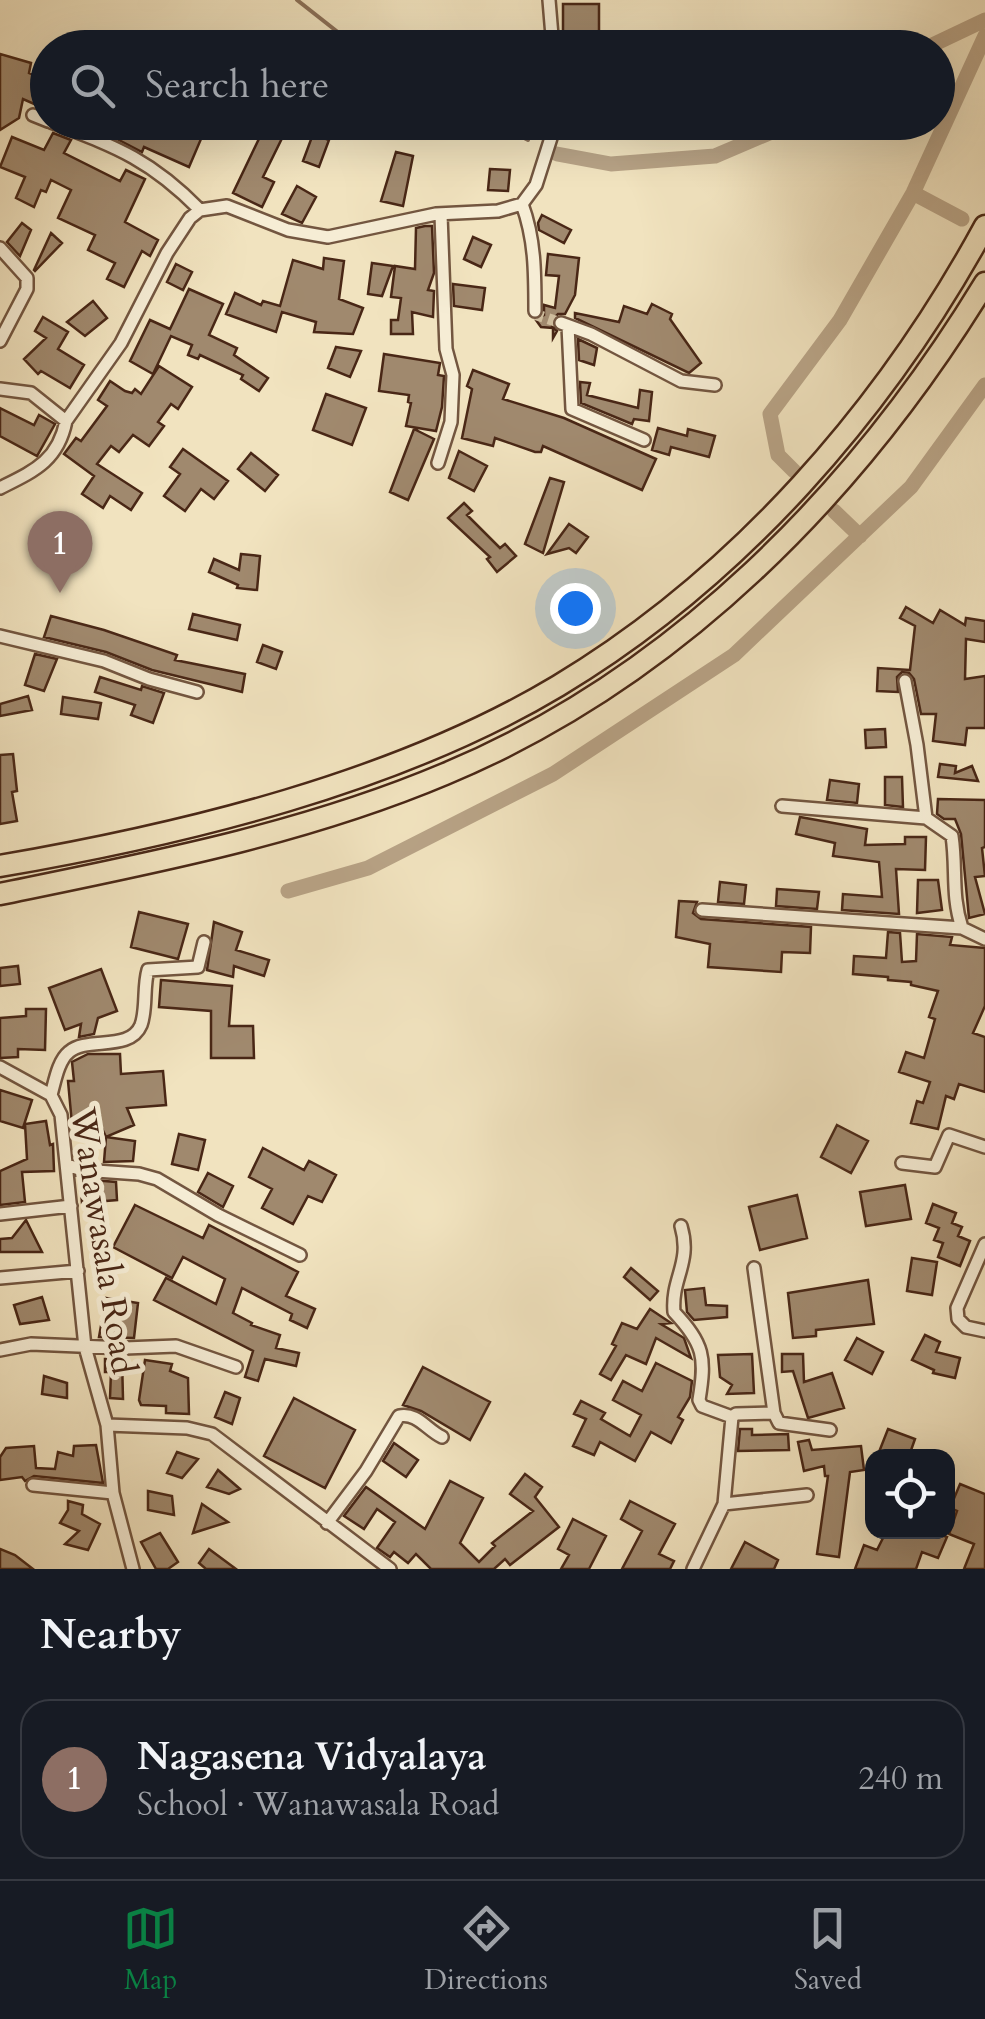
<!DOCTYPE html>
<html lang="en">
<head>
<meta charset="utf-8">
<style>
	body { margin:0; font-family:Cardo,serif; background:#20242c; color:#f1f3f6 }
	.controls { position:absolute; right:30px; bottom:30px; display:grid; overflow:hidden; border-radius:20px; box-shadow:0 10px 40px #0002 }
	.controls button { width:90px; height:90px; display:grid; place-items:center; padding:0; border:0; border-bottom:2px solid #363941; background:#171b24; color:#f1f3f6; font:50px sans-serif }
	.you { position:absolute; left:575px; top:608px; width:35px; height:35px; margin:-25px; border:8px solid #fff; border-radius:50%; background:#1a73e8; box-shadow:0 0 0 15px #1a73e833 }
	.badge { display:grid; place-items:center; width:65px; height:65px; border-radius:50%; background:#0b8043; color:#fff; font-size:32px; font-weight:700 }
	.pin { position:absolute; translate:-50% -82px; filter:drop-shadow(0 2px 5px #0008) }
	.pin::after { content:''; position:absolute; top:52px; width:35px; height:30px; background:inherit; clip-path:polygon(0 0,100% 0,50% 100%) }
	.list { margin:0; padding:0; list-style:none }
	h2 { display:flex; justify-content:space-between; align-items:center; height:130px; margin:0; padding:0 40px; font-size:42px }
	h2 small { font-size:32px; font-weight:400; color:#9ea1a6 }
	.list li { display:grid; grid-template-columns:65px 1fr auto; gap:30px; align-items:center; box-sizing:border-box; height:160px; margin:0 20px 20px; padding:0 20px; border:2px solid #363941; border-radius:30px }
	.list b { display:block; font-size:38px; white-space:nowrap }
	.list p { margin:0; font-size:32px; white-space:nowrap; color:#9ea1a6 }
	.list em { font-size:32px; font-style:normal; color:#9ea1a6 }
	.icon { flex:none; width:55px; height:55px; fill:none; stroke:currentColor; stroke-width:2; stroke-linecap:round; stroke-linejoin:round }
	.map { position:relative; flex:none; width:985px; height:1569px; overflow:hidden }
	.search { position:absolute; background:#171b24; box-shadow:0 10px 40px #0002; left:30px; right:30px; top:30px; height:110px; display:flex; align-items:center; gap:25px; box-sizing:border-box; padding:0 35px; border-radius:55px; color:#9ea1a6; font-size:38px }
	.sheet { height:310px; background:#171b24 }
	nav { display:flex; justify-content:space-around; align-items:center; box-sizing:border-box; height:140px; border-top:2px solid #363941; background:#171b24; font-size:28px; color:#9ea1a6 }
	nav a { display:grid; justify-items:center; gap:5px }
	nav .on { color:#0b8043 }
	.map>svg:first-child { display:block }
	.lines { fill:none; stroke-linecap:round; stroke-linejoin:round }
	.stream { stroke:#8c7159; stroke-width:4 }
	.canal { stroke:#b8a386; stroke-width:15 }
	.building { fill:#a0896e; stroke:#492716; stroke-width:2.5 }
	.street-tunnel { stroke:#cfbd9d; stroke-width:11; stroke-dasharray:11 5.5; stroke-linecap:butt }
	.street-casing { stroke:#735640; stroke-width:16 }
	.highway-casing { stroke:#492716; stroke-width:25 }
	.street { stroke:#f6edd5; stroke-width:11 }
	.highway { stroke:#f1e3bf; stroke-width:20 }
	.labels { text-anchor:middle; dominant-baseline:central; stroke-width:10; stroke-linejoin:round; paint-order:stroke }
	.street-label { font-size:35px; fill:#492716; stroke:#f6edd5 }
</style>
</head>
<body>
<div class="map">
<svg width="985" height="1569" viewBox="0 0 985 1569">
	<rect width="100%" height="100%" fill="#f1e3bf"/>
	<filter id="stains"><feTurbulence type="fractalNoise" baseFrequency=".002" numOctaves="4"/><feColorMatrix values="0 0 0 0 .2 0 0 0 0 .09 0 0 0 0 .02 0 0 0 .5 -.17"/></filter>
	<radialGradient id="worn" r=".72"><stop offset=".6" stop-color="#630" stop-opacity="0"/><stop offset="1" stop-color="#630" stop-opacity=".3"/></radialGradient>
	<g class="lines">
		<path class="stream" d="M297,0L358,48
			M494,122L528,140"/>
		<path class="canal" d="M926,48L985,20
			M557,154L611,164L715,156L795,122
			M913,193L962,219
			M794,471L778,455L770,414L840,320L913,193L985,36
			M834,511L860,536
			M288,891L368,868L553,774L734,655L911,487L985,385"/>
	</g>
	<path class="building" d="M563,4H599V34H563Z
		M0,54L31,63L29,73L48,81V110L23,99L19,118L0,130Z
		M122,122H163L201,139L189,167L144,147L142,152L115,138Z
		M267,122H290L263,177L274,182L262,207L233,193Z
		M53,133L71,140L64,153L120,181L126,170L145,179L125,222L158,240L150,256L142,251L124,287L107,279L115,263L88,250L95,235L58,218L71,190L51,180L46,192L41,190L34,207L16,198L25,177L0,167L12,137L44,150Z
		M313,134L329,140L319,167L303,161Z
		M396,152L413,156L403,206L381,201Z
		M490,169L510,170L508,191L488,190Z
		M297,186L316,197L302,223L282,214Z
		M542,215L571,230L564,243L539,230L538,223Z
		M22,223L31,230L20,256L7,242Z
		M425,226H432L434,273L428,290L434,291L433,317L412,312L413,334H391V320H398L401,298L391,297L395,266L415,269L416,228Z
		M51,233L62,243L35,271L34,270Z
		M473,237L491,245L481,267L464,259Z
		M548,254L579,258L575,295L565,314H558L553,319L552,326L557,331L553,338V328L541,327L536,320L544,315V305L555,308L559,276L546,275Z
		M324,258L344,261L339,299L363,308L353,334L314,332L316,322L282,312L276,332L226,314L235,293L261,305L263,301L280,306L293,260L323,269Z
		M372,263L393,266L382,296L368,294Z
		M176,264L192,272L183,290L167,282Z
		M453,284L485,288L482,310L454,306Z
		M189,289L223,304L209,335L237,348L234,355L268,378L259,391L241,379L243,375L200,355L198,359L188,355L192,345L171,336L153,374L130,361L150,320L170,329Z
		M93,301L107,318L85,336L67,322Z
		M652,304L672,314L670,319L701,363L689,373L575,318V313L619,322L624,306L647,314Z
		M43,317L68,332L58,349L84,365L70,388L41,371L38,374L24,359L46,338L35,331Z
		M578,339L597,348L594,365L579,360Z
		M336,347L361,351L350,377L328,368Z
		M384,354L440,363L438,375L444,376L442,407L436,431L406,426L411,403L408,402L409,395L379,391Z
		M159,366L192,387L178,409L171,404L158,422L164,426L149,446L133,435L119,452L111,446L97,464L142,493L131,510L110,496L103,508L82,494L94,476L64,454L76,438L81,441L107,406L98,400L110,381L125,391L132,393L135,389L141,394Z
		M473,370L509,384L503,399L564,418L656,459L642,490L543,446L541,452H535L495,438L493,446L462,438L472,389L467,386Z
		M580,382L590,383L587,395L638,408L640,390L652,392L649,421L634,419L632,424L581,403Z
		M326,394L366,408L352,445L313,430Z
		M0,408L34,425L39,415L55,424L37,456L0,436Z
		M658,428L687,436L688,429L715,436L709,457L671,447L669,455L652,450Z
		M414,429L434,439L408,500L390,492Z
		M183,449L228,481L214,499L201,489L185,511L164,496L180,474L170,467Z
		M459,451L487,466L474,491L449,478Z
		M251,453L278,475L265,491L238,469Z
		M550,478L564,482L543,553L525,544Z
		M464,503L472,511L467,515L500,548L505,544L516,556L497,572L487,559L490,557L448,518Z
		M569,524L588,537L576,553L569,548L547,554Z
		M241,554L260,556L257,590L237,588L238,585L209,572L214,559L239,570Z
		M906,607L933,623L940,610L965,625L966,618L985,621V642L966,639L965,679L985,676V728H967L965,745L933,741L936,714H921L914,679L909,673L902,672L897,677L898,692L877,691L878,668L910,670L915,626L900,618Z
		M193,614L240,625L237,640L189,629Z
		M51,616L104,630L177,655L175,660L245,674L242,692L152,670L106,652L44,637Z
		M263,645L282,652L276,669L257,662Z
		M35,654L57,659L44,691L25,685Z
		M100,677L141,690L142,686L164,693L153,723L131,715L135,705L95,692Z
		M28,696L32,710L0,716V704Z
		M63,697L101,703L98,719L61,714Z
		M885,729L886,747L866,748L865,730Z
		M13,754L17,791L12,792L17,821L0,824V755Z
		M940,764L956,766L955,773L972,766L978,781L938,777Z
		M885,777H902L903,807L885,805Z
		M830,780L859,784L857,803L827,800Z
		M938,799L985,800V847L982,848L985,876L975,877L985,914L969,918L961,834L955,819H944L937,814Z
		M800,817L867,829L865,845L905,844V837H926L925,870L896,869L899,914L842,910L843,894L882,897L879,862L833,856L835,843L796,834Z
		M918,880H938L942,910L917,913Z
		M720,882L746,885L744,904L718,902Z
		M777,889L819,892L817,909L776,906Z
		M679,901L697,902L693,913L701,919L811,927L810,953L782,952L781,972L708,967L710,944L676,937Z
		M139,912L188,924L178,959L131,947Z
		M214,922L242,932L236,950L269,960L264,976L234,966L233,977L207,970Z
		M888,932L900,933L902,962L916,961L917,934L952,937L950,945L985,948V1006L973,1033L985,1037V1092L959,1084L954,1099L946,1096L938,1129L911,1123L917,1101L923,1103L930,1082L899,1072L906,1052L924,1058L935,1019L929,1017L938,991L911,985V982L888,980V977L853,974L854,956L886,958Z
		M18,966L20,984L0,986V968Z
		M101,969L117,1011L98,1018L94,1034L79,1037L81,1024L65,1030L49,988Z
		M161,980L232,986L229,1026H253L254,1058H211V1011L159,1007Z
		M26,1009H46L45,1050L18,1049V1057L0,1058V1018L26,1016Z
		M88,1054H120L121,1074L163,1071L166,1105L127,1108L134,1125L106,1137L98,1120L72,1124L68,1081H74L72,1062Z
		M0,1090L32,1100L23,1128L0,1121Z
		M46,1121L50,1145L53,1144L54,1171L22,1172L25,1202L0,1205V1171L27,1159L25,1124Z
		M837,1125L868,1141L851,1173L821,1157Z
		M179,1134L205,1140L198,1170L172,1164Z
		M106,1137L135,1141L133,1161L104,1162Z
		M263,1148L304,1170L309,1161L336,1175L322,1202L308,1196L293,1224L262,1208L272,1189L249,1177Z
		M208,1173L233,1186L223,1207L198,1192Z
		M80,1179L116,1182L117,1200L82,1203Z
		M905,1185L911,1219L866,1226L860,1192Z
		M797,1195L807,1238L760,1250L749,1207Z
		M933,1204L956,1213L952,1223L962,1227L958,1236L970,1241L960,1266L938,1257L943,1243L934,1240L939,1228L926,1223Z
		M135,1205L203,1238L209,1225L298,1272L286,1296L315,1309L307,1328L290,1320L292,1314L242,1288L233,1313L252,1323L251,1325L280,1335L276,1348L299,1353L296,1366L265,1359L258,1381L245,1377L253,1351L154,1300L166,1278L216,1304L225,1279L183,1257L172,1278L113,1247Z
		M26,1220L42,1252H0V1239L12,1238Z
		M912,1258L937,1262L932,1295L907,1291Z
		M631,1268L658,1291L650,1300L624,1277Z
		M868,1280L874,1324L816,1330V1336L793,1338L788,1293Z
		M704,1288L706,1305L727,1306V1317L694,1320L687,1312L685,1290Z
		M42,1297L49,1320L20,1324L14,1305Z
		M106,1298L138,1303L134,1338L99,1337Z
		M650,1309L671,1323L661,1324L684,1338L691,1358L656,1338L646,1364L626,1355L611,1380L600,1374L616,1346L612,1344L622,1323L637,1329Z
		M925,1335L940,1342L936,1352L960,1358L955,1378L933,1373L934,1370L912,1360Z
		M857,1338L883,1352L872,1374L845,1360Z
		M752,1354L754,1393L727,1394L732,1385L720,1377L718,1355Z
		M782,1354H803L804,1382L832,1373L844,1408L808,1418L793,1371L782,1372Z
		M105,1359H122L123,1399L110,1398L111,1372H105Z
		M145,1360L172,1364L170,1371L188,1378L189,1414L166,1413V1406L141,1405L139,1400Z
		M656,1363L692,1381L690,1397L678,1417L683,1420L671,1443L651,1432L635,1461L600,1442L594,1455L573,1446L586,1419L574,1414L581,1401L605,1413L601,1419L630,1436L641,1415L613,1400L623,1381L642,1391Z
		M423,1367L490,1402L470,1440L421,1411L403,1405Z
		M44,1376L67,1383V1398L42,1394Z
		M225,1392L240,1398L232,1424L215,1417Z
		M294,1398L355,1430L325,1488L264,1456Z
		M740,1429H752V1435L788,1434L789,1450L738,1451Z
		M888,1429L915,1439L909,1456H891L879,1452Z
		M809,1440L812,1450L861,1446L864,1470L850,1472L839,1557L817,1554L828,1476H825L824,1466L804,1471L798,1442Z
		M394,1443L418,1460L406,1477L383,1461Z
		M96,1445L103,1483L34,1476L25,1481L22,1477L0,1480V1457L6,1448L34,1446L36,1468L55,1469L58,1452L73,1456L74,1446Z
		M177,1452L198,1459L182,1478L167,1473Z
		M218,1470L240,1489L229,1494L207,1487Z
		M525,1474L542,1487L535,1497L559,1527L510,1565L505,1559L494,1569H431L416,1554L408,1563L394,1552L390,1557L377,1548L395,1522L377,1509L364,1529L344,1516L366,1487L425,1529L450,1481L483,1498L460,1543L479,1562L495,1546L492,1543L533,1511L510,1494Z
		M960,1484L985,1494V1569H964L974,1544L949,1534L957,1511L950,1508Z
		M148,1491L172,1496L174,1515L148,1510Z
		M68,1501L83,1505L82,1514L100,1524L88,1550L65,1544L79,1531L60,1523L68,1510Z
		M630,1501L675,1524L659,1554L674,1561L670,1569H622L642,1531L621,1519Z
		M202,1504L228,1522L193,1533Z
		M573,1519L606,1536L589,1569H561L569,1555L558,1549Z
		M886,1532H934L947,1537L938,1558L922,1552L916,1569H855L864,1545L877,1550Z
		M160,1533L178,1562L168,1569H156L141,1542Z
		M745,1542L778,1560L774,1569H731Z
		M0,1549L15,1555L33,1569H0Z
		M209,1549L236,1569H206L199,1563Z"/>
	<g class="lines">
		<path class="street-tunnel" d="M535,311L537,315L561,323"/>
		<g class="street-casing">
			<path id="street" d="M549,0L553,48
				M33,115L48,121
				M51,122C116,147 150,159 200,210
				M522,204C535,239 535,273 535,311
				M0,248L27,278V289L0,341
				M561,323L591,334L681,381L715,385
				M568,326L572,409L644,440
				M0,389L31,393L66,421C58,461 34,471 0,488
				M66,421L121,343L167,253L190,218L200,210L227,206L288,230L328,237L436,214L498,211L522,204L536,185L556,122
				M438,463L451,422L453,375L446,349L441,215
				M0,636L104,661L149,679L197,692
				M905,681L917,745L926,818L952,836C957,869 951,895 962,928L985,939
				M782,806L926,818
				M702,910L962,928
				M0,1067L51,1095L61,1115L85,1347L107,1425L187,1428L212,1434L390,1569
				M51,1095C55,1081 58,1061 69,1052C87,1036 130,1052 141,1025C147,1009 143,987 148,970L198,967L204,942
				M902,1163L935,1167L949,1135L985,1147
				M67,1165L82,1170L139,1174L157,1179L218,1215L300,1255
				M0,1214L71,1206
				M681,1226C692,1263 671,1278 674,1312C704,1344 706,1357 699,1400L702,1406L732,1417
				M985,1244L957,1308L958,1319L966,1327L985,1331
				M0,1278L78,1271
				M0,1350L31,1344L125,1348L176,1346L236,1367
				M774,1413L779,1423L830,1430
				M107,1425L113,1493L133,1569
				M33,1485L113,1493
				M724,1504L807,1495
				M327,1523L366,1471L399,1416C417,1412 427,1430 442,1437
				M693,1569L724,1504L732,1417L736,1414L774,1413L754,1268"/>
		</g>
		<g class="highway-casing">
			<path id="highway" d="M0,866C185,834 396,783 558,686C738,578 885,410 985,226
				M0,894C151,863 303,834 445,774C675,678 857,493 985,283"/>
		</g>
		<use href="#street" class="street"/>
		<use href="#highway" class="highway"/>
	</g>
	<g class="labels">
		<g class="street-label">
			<text transform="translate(103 1241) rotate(81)">Wanawasala Road</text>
		</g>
	</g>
	<rect width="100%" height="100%" filter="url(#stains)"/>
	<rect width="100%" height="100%" fill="url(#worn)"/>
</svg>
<div class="controls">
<button><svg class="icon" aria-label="locate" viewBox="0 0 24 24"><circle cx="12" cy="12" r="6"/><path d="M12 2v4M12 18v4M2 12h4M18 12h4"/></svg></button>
</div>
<div class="you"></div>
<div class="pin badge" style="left:60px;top:593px;background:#8d6e63">1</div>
<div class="search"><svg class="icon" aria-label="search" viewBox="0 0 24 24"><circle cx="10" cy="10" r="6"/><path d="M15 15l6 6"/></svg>Search here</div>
</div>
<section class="sheet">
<h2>Nearby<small></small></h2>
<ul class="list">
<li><span class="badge" style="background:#8d6e63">1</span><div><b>Nagasena Vidyalaya</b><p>School · Wanawasala Road</p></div><em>240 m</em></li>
</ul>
</section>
<nav>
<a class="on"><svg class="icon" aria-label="map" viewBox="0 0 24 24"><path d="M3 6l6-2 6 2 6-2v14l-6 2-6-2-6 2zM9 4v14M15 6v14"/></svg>Map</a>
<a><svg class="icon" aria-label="directions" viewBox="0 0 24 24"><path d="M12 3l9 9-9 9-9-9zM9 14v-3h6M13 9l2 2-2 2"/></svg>Directions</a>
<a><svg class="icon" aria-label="saved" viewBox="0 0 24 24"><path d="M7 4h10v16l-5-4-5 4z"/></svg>Saved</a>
</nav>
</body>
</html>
